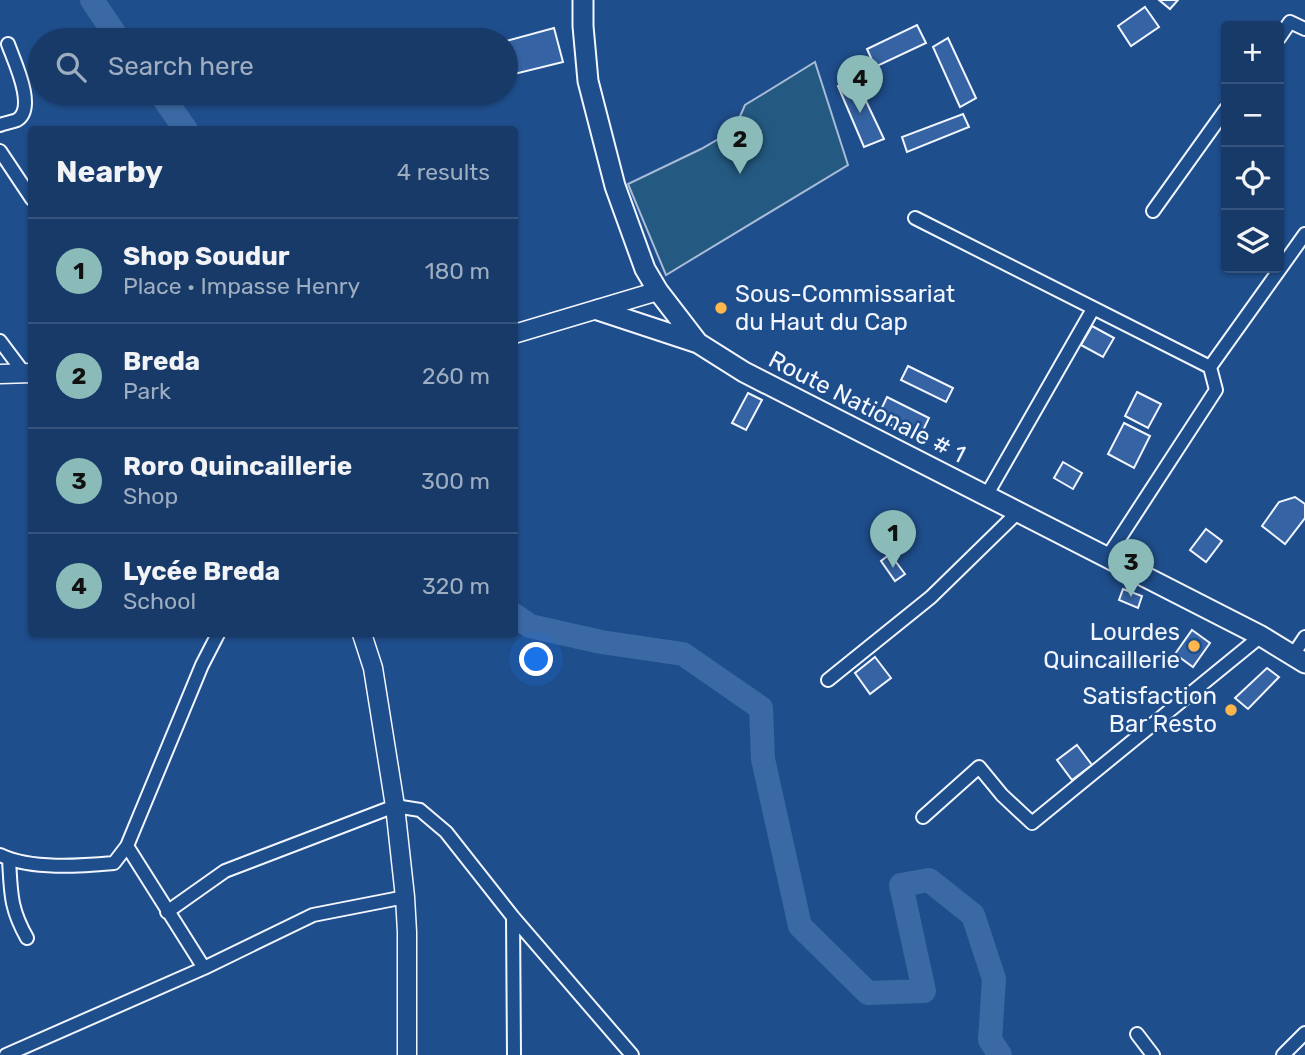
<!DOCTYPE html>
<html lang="en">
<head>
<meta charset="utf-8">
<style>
	body { margin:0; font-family:Rubik,sans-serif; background:#20416f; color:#f1f3f6 }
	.controls { position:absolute; right:21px; top:21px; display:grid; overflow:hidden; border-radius:7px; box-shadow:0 2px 5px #0004 }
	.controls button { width:63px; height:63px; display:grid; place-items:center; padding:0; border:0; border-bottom:2px solid #36547d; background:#173a69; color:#f1f3f6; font:35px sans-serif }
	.you { position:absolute; left:537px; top:660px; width:24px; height:24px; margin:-18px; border:5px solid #fff; border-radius:50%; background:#1a73e8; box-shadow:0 0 0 10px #1a73e833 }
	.badge { display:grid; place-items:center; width:46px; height:46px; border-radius:50%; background:#8bbbb9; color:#111; font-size:23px; font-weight:700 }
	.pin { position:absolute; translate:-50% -58px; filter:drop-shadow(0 2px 4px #0008) }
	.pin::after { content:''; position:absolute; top:37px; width:24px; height:21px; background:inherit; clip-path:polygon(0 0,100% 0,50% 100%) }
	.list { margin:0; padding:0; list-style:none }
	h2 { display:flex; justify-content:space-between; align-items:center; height:91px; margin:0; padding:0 28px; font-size:30px }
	h2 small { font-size:23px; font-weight:400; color:#9eadc0 }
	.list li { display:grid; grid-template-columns:46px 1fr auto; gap:21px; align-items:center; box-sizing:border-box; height:105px; padding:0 28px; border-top:2px solid #36547d }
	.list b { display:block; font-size:26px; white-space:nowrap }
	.list p { margin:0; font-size:23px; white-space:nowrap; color:#9eadc0 }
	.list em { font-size:23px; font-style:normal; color:#9eadc0 }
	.icon { flex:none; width:38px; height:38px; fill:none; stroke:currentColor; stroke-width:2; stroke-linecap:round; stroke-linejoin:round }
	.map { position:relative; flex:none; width:1305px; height:1055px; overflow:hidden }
	.search { position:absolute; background:#173a69; box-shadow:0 2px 5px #0004; left:28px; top:28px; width:490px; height:77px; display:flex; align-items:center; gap:18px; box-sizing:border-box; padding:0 24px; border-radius:38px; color:#9eadc0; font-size:26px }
	.panel { position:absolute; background:#173a69; box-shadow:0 2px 5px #0004; left:28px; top:126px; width:490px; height:511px; border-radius:7px }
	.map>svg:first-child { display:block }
	.green { fill:#245a82; stroke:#a8bbd7; stroke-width:2 }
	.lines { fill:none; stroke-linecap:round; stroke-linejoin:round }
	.river { stroke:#3b69a3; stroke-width:24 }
	.building { fill:#3563a3; stroke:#f2f6ff; stroke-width:2 }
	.street-casing { stroke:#f2f6ff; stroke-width:16 }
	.secondary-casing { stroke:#f2f6ff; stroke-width:21 }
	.primary-casing { stroke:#f2f6ff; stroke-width:23 }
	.street { stroke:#1f4e8c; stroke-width:12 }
	.secondary { stroke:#1f4e8c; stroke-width:18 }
	.primary { stroke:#1f4e8c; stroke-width:19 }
	.poi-dot { fill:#ffb74d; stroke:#1f4e8c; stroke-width:2.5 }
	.labels { text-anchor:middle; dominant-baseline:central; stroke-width:5; stroke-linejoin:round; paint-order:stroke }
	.poi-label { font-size:24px; fill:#f2f6ff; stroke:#1f4e8c; text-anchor:end }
	.street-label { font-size:24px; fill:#f2f6ff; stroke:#1f4e8c }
</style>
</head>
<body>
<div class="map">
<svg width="1305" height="1055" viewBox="0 0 1305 1055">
	<rect width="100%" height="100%" fill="#1f4e8c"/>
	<path class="green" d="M815,62L848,165L666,275L628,184L701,149L734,130L745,105Z"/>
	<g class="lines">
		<path class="river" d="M92,0L119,40
			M160,93L186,130
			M514,615L530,626L601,642L683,654L761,708L763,759L800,926L868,993L924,991L901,885L929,880L973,915L994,979L990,1040L1000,1055"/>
	</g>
	<path class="building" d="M1159,0H1178L1170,9Z
		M1145,7L1159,27L1131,46L1118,26Z
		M917,25L926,43L875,67L867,49Z
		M554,28L563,62L506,76V41Z
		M948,38L976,98L960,107L933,47Z
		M856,80L884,139L864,147L838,86Z
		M963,114L969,127L907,152L902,137Z
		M1092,326L1114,338L1103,357L1081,345Z
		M908,366L953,388L946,402L901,380Z
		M1137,392L1161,404L1148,428L1125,416Z
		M748,393L762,400L746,430L732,423Z
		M887,397L929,418L919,439L877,418Z
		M1124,423L1150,436L1134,468L1108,454Z
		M1063,462L1082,473L1073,489L1054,478Z
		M1295,497L1305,504V518L1285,544L1262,526L1279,502Z
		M1206,529L1222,541L1206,562L1190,550Z
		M890,554L905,574L895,581L881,561Z
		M1123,589L1142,596L1138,608L1119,600Z
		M1192,630L1210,643L1193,667L1175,654Z
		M875,657L891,678L870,694L855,673Z
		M1267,668L1279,677L1248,709L1235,698Z
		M1077,745L1092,765L1072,780L1057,760Z"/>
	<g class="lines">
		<g class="street-casing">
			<path id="street" d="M1279,38L1290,22L1305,29
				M0,125C5,123 12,122 17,120C37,108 14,61 8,44
				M0,151L32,199
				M1153,211L1226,109
				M915,218L1210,367
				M0,341L24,373
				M986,496L1093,309
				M1108,556L1216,390L1210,367L1305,234
				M1293,655L1305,637
				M828,680L931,597L1018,512
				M923,817L979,767L1002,795L1032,823L1261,636
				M127,846L204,968
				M0,855C31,870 80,866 114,863L127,846L202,665L218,634
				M9,859C11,893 10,908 27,938
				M167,912L225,871L395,806L420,810L446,832L513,917L632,1055
				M513,917L514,1055
				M1137,1034L1153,1055
				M6,1055L204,968L313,915L405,897
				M1283,1055L1305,1033"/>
		</g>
		<g class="secondary-casing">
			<path id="secondary" d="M514,334L658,291
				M0,374L32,373
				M362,634L373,668L395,806L405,897L407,932V1055"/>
		</g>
		<g class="primary-casing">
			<path id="primary" d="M583,0V26L588,81L615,186L645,269L658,291L698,343L744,372L1261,636L1305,663
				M598,310L698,343"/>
		</g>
		<use href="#street" class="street"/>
		<use href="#secondary" class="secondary"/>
		<use href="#primary" class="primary"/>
	</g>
	<g class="poi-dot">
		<circle cx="721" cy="308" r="7"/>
		<circle cx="1194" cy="646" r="7"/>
		<circle cx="1231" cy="710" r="7"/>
	</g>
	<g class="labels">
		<g class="poi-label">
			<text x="735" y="294" text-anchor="start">Sous-Commissariat<tspan x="735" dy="28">du Haut du Cap</tspan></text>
			<text x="1180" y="632">Lourdes<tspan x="1180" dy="28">Quincaillerie</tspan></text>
			<text x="1217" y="696">Satisfaction<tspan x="1217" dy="28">Bar Resto</tspan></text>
		</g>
		<g class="street-label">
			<text transform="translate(867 407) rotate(27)">Route Nationale # 1</text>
		</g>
	</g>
</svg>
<div class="controls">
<button>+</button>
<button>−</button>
<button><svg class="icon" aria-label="locate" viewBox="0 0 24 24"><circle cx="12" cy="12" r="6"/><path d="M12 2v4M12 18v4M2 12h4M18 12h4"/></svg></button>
<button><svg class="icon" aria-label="layers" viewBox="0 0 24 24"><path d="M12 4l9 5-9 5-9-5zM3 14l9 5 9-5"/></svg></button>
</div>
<div class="you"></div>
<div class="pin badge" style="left:893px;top:568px">1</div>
<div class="pin badge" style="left:740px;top:174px">2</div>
<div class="pin badge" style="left:1131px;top:597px">3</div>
<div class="pin badge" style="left:860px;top:113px">4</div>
<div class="search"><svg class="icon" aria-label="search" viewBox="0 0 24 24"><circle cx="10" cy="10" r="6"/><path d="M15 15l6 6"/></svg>Search here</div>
<section class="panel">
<h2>Nearby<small>4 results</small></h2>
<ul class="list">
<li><span class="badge">1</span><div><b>Shop Soudur</b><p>Place · Impasse Henry</p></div><em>180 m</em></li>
<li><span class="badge">2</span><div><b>Breda</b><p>Park</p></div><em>260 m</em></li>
<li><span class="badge">3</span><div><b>Roro Quincaillerie</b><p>Shop</p></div><em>300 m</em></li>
<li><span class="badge">4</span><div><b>Lycée Breda</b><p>School</p></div><em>320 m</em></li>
</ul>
</section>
</div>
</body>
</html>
